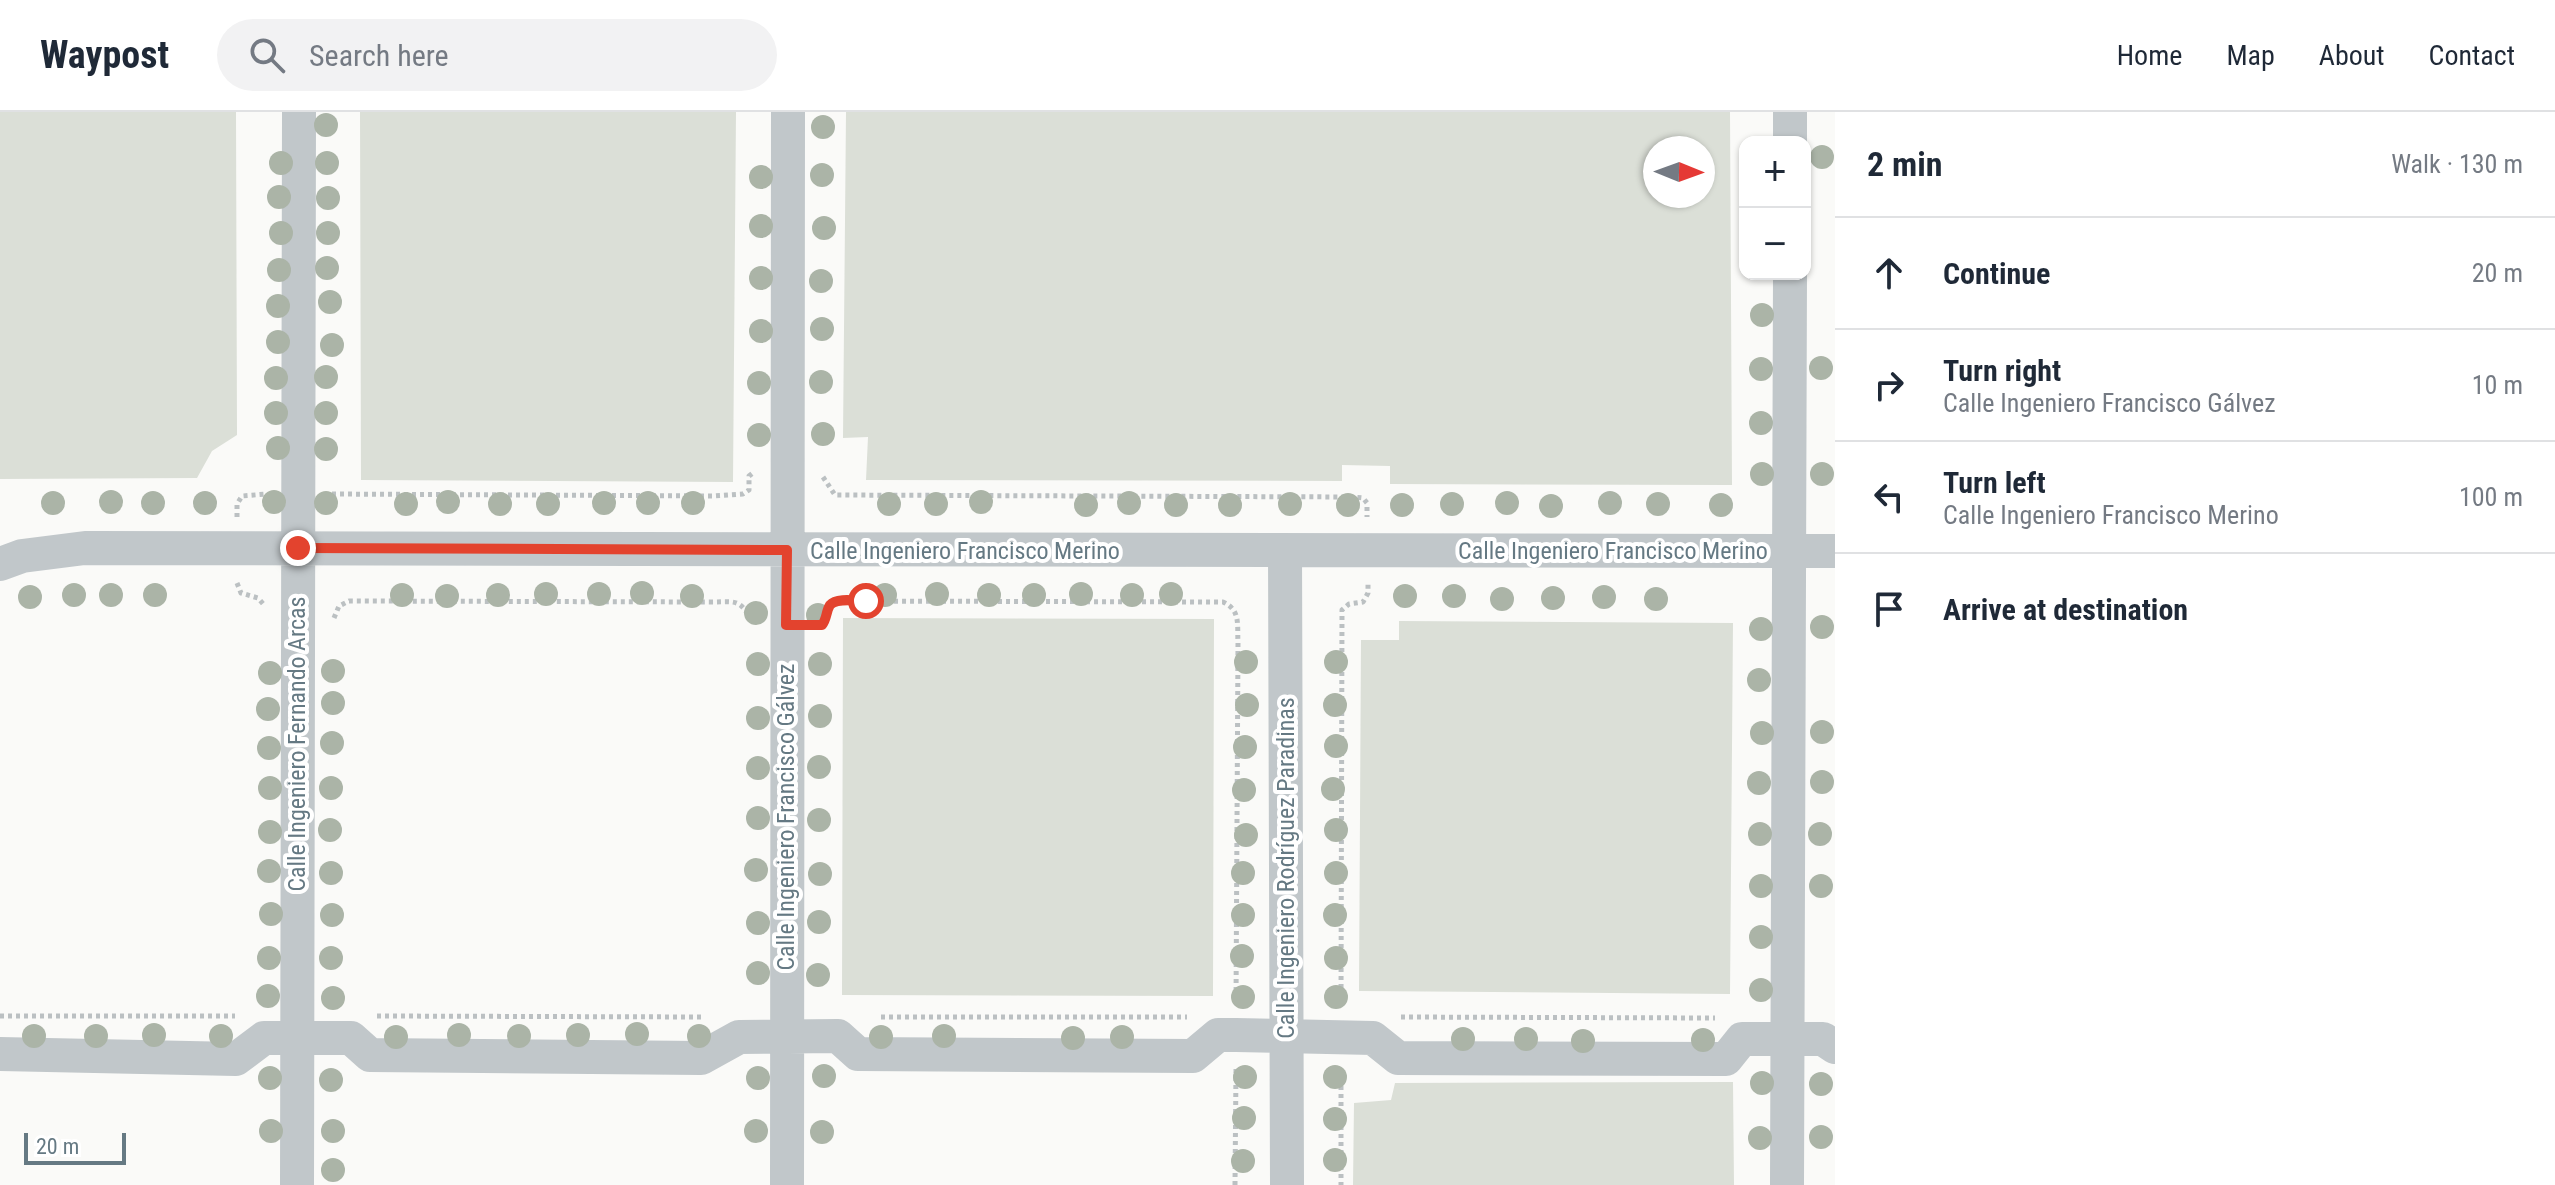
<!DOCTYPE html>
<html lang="en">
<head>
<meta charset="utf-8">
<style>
	body { margin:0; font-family:"Roboto Condensed",sans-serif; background:#f2f2f3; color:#1f2937 }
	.controls { position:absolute; right:24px; top:24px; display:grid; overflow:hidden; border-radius:16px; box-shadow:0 2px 6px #0004 }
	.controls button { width:72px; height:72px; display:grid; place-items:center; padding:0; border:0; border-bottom:2px solid #e0e1e3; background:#fff; color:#1f2937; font:40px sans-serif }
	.compass { position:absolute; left:1643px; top:24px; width:72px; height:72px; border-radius:50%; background:#fff; box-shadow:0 2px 6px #0004; rotate:91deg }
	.scale { position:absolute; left:24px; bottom:20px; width:102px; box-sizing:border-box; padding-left:8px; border:4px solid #657983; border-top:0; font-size:22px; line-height:28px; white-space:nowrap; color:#657983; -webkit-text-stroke:6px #fff; paint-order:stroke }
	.stop { position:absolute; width:24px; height:24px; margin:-18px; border:6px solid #e3432e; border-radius:50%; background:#fff }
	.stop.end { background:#e3432e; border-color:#fff; box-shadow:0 2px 8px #0008 }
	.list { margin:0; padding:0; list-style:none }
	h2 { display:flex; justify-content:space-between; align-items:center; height:104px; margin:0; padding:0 32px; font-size:34px }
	h2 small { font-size:26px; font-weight:400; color:#747a83 }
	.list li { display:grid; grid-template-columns:52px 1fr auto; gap:24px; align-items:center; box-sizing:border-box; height:112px; padding:0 32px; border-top:2px solid #e0e1e3 }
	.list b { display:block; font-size:30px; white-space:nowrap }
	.list p { margin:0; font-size:26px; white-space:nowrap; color:#747a83 }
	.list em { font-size:26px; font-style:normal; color:#747a83 }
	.icon { flex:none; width:44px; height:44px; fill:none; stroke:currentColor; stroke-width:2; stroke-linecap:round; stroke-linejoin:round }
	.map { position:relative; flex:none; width:1835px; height:1073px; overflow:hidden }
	header { display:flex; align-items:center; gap:48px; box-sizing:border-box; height:112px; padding:0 40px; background:#fff; border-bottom:2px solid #e0e1e3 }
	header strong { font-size:38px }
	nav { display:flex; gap:44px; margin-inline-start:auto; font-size:28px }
	.search { width:560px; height:72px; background:#f2f2f3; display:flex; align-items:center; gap:20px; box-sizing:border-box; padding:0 28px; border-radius:44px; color:#747a83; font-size:30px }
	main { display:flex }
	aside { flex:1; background:#fff }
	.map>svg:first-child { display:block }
	.green { fill:#dbdfd7; fill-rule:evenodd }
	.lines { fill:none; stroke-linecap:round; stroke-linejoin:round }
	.path { stroke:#bbc0c2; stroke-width:5; stroke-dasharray:4 4; stroke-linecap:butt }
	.minor { stroke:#c1c7ca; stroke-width:34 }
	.tree { fill:#abb4a7 }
	.route { stroke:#e3432e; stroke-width:10 }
	.labels { text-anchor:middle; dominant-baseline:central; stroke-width:8; stroke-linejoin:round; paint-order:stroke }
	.street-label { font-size:24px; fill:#657983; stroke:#fff }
</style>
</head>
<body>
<header>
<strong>Waypost</strong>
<div class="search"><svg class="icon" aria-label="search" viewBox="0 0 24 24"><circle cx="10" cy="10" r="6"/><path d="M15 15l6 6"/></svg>Search here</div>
<nav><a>Home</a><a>Map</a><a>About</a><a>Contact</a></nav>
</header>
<main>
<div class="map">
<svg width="1835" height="1073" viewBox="0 0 1835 1073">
	<rect width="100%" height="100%" fill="#fafaf8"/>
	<path class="green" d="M0,0H236L237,323L212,339L197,366L0,367Z
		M360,0H736L733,370L361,368Z
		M846,0H1730L1732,373L1390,372V354L1342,353V369L866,368L868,325L843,326ZM1655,36H1703V84H1655Z
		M843,506L1214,507L1213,884L842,883Z
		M1399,509L1733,511L1730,882L1359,879L1361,528H1399Z
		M1733,970L1734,1073H1353L1354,991L1391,988L1395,971Z"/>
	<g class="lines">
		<path class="path" d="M823,365L835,383L1354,385L1363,386L1367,391V405
			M332,382L713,384L743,382L749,378V364L754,360
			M237,405V392L242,384L266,382
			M237,471L241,481L258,486L264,493
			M334,506L339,494L349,489L710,490C736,490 739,486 752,509
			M821,513L826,507L829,494L835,489L1223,490C1241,498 1237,513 1238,531L1236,891
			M1341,892L1342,498L1349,492L1363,490L1368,481V471
			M0,904H235
			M377,904L703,905
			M881,905H1187
			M1401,905L1715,906
			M1341,958V1073
			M1235,1073L1236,957"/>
		<path class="minor" d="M1790,30V0
			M1285,439L1287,1073
			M0,452L22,444L85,436L1835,439
			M0,942L236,947L264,926H351L370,943L701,946L739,925L838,924L858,942L1193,944L1218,923H1236L1373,926L1398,946L1726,947L1742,927H1823L1835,935
			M297,1073L299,0
			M787,1073L788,0
			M1787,1073L1790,162"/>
	</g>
	<g class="tree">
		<circle cx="326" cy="13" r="12"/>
		<circle cx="823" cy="15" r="12"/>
		<circle cx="1822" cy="45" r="12"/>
		<circle cx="281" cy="51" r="12"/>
		<circle cx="327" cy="51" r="12"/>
		<circle cx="822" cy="63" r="12"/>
		<circle cx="761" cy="65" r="12"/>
		<circle cx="279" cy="85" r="12"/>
		<circle cx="328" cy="86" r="12"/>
		<circle cx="761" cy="114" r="12"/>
		<circle cx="824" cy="116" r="12"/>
		<circle cx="281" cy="121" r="12"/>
		<circle cx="328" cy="121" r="12"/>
		<circle cx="327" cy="156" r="12"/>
		<circle cx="279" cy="158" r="12"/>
		<circle cx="761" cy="166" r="12"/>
		<circle cx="821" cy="169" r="12"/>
		<circle cx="330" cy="190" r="12"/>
		<circle cx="278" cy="194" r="12"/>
		<circle cx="1762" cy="203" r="12"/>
		<circle cx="822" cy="217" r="12"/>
		<circle cx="761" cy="219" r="12"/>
		<circle cx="278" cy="230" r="12"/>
		<circle cx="332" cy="233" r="12"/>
		<circle cx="1821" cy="256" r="12"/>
		<circle cx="1761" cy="257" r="12"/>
		<circle cx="326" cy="265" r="12"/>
		<circle cx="276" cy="266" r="12"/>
		<circle cx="821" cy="270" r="12"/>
		<circle cx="759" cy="271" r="12"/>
		<circle cx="276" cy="301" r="12"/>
		<circle cx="326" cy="301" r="12"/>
		<circle cx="1761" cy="311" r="12"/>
		<circle cx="823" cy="322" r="12"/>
		<circle cx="759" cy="323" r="12"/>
		<circle cx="278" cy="336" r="12"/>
		<circle cx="326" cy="337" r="12"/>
		<circle cx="1762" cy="362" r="12"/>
		<circle cx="1822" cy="362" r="12"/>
		<circle cx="111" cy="390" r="12"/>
		<circle cx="274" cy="390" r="12"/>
		<circle cx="448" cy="390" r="12"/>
		<circle cx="981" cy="390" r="12"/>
		<circle cx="53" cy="391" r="12"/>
		<circle cx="153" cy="391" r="12"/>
		<circle cx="205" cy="391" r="12"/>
		<circle cx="326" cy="391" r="12"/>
		<circle cx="604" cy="391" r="12"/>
		<circle cx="648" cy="391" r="12"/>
		<circle cx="693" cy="391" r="12"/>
		<circle cx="1129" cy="391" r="12"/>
		<circle cx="1507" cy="391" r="12"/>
		<circle cx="1610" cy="391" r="12"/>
		<circle cx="406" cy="392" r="12"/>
		<circle cx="500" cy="392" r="12"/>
		<circle cx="548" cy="392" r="12"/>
		<circle cx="889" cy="392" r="12"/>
		<circle cx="936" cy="392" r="12"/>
		<circle cx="1290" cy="392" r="12"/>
		<circle cx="1452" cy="392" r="12"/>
		<circle cx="1658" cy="392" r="12"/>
		<circle cx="1086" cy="393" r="12"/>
		<circle cx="1176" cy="393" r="12"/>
		<circle cx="1230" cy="393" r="12"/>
		<circle cx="1348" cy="393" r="12"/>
		<circle cx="1402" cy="393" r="12"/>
		<circle cx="1721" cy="393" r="12"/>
		<circle cx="1551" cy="394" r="12"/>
		<circle cx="642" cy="481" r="12"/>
		<circle cx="546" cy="482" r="12"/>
		<circle cx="599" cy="482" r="12"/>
		<circle cx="937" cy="482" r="12"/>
		<circle cx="1081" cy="482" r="12"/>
		<circle cx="1171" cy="482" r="12"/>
		<circle cx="74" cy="483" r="12"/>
		<circle cx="111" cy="483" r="12"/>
		<circle cx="155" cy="483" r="12"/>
		<circle cx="402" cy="483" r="12"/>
		<circle cx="498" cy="483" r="12"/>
		<circle cx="885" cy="483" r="12"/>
		<circle cx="989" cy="483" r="12"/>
		<circle cx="1034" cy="483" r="12"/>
		<circle cx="1132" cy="483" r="12"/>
		<circle cx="447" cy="484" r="12"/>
		<circle cx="692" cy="484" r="12"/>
		<circle cx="1405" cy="484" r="12"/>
		<circle cx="1454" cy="484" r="12"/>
		<circle cx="30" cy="485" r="12"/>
		<circle cx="1604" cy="485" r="12"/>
		<circle cx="1553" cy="486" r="12"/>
		<circle cx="1502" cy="487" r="12"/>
		<circle cx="1656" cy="487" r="12"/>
		<circle cx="756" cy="501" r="12"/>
		<circle cx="818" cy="503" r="12"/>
		<circle cx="1822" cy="515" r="12"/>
		<circle cx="1761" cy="517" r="12"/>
		<circle cx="1246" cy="550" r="12"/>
		<circle cx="1336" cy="550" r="12"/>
		<circle cx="758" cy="552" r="12"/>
		<circle cx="820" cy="552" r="12"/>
		<circle cx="333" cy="559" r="12"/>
		<circle cx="270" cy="561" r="12"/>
		<circle cx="1759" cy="568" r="12"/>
		<circle cx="333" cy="591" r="12"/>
		<circle cx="1247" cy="593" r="12"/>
		<circle cx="1335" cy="593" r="12"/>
		<circle cx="268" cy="597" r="12"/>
		<circle cx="820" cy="604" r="12"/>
		<circle cx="758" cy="606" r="12"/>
		<circle cx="1822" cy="620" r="12"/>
		<circle cx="1762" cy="621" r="12"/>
		<circle cx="332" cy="631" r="12"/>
		<circle cx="1336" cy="634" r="12"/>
		<circle cx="1245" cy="635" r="12"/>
		<circle cx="269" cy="636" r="12"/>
		<circle cx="819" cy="655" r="12"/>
		<circle cx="758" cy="656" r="12"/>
		<circle cx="1822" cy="670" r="12"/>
		<circle cx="1759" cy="671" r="12"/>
		<circle cx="270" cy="676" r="12"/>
		<circle cx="331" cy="676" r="12"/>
		<circle cx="1333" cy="677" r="12"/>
		<circle cx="1244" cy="678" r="12"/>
		<circle cx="758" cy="706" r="12"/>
		<circle cx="819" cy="708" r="12"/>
		<circle cx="330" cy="718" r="12"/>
		<circle cx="1336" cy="718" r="12"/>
		<circle cx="270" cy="720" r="12"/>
		<circle cx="1760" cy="722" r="12"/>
		<circle cx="1820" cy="722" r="12"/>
		<circle cx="1246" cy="723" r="12"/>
		<circle cx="756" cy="758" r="12"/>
		<circle cx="269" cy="759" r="12"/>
		<circle cx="331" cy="761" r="12"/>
		<circle cx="1243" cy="761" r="12"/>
		<circle cx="1336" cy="761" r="12"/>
		<circle cx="820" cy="762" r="12"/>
		<circle cx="1761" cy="774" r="12"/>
		<circle cx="1821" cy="774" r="12"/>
		<circle cx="271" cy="802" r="12"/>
		<circle cx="332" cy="803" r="12"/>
		<circle cx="1243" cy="803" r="12"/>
		<circle cx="1335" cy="803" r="12"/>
		<circle cx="819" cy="810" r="12"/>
		<circle cx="758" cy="811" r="12"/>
		<circle cx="1761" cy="825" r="12"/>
		<circle cx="1242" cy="844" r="12"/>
		<circle cx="269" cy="846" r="12"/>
		<circle cx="331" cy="846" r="12"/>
		<circle cx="1336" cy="846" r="12"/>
		<circle cx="758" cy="861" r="12"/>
		<circle cx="818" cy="863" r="12"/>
		<circle cx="1761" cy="878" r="12"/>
		<circle cx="268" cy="884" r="12"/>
		<circle cx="1243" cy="885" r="12"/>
		<circle cx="1336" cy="885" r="12"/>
		<circle cx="333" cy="886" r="12"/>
		<circle cx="637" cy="922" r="12"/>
		<circle cx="154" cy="923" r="12"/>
		<circle cx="459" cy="923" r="12"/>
		<circle cx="578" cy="923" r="12"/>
		<circle cx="34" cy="924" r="12"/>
		<circle cx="96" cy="924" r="12"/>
		<circle cx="221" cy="924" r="12"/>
		<circle cx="519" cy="924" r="12"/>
		<circle cx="699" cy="924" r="12"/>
		<circle cx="944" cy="924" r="12"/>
		<circle cx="396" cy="925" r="12"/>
		<circle cx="881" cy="925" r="12"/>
		<circle cx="1122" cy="925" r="12"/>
		<circle cx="1073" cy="926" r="12"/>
		<circle cx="1463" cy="927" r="12"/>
		<circle cx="1526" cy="927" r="12"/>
		<circle cx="1703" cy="928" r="12"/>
		<circle cx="1583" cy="929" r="12"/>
		<circle cx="824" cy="964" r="12"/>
		<circle cx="1245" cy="965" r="12"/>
		<circle cx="1335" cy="965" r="12"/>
		<circle cx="270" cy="966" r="12"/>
		<circle cx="758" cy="966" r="12"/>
		<circle cx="331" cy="968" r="12"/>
		<circle cx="1762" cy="971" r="12"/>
		<circle cx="1821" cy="972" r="12"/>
		<circle cx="1244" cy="1006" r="12"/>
		<circle cx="1335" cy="1007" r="12"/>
		<circle cx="271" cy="1019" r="12"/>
		<circle cx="333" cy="1019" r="12"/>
		<circle cx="756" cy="1019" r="12"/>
		<circle cx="822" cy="1020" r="12"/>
		<circle cx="1821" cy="1025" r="12"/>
		<circle cx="1760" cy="1026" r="12"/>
		<circle cx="1335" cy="1048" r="12"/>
		<circle cx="1243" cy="1049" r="12"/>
		<circle cx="333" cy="1058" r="12"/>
	</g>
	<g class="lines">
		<path class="route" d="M298,436L787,438L786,513H822C827,507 826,499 830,493C837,485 857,489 866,489"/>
	</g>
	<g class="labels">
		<g class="street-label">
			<text x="965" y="439">Calle Ingeniero Francisco Merino</text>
			<text x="1613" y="439">Calle Ingeniero Francisco Merino</text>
			<text transform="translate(297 632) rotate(-90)">Calle Ingeniero Fernando Arcas</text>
			<text transform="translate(786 705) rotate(-90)">Calle Ingeniero Francisco Gálvez</text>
			<text transform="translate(1286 756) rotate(-90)">Calle Ingeniero Rodríguez Paradinas</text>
		</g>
	</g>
</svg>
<div class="controls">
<button>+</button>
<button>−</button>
</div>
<svg class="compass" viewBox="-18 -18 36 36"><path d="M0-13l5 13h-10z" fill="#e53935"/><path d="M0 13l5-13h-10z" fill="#747a83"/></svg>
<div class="scale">20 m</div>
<div class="stop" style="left:866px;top:489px"></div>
<div class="stop end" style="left:298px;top:436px"></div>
</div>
<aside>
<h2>2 min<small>Walk · 130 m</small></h2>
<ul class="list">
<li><svg class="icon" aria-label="ahead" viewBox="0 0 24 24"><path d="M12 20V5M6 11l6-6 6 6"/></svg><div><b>Continue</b></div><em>20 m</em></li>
<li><svg class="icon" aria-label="right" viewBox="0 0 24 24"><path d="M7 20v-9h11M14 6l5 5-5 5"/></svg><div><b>Turn right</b><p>Calle Ingeniero Francisco Gálvez</p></div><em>10 m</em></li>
<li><svg class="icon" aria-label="left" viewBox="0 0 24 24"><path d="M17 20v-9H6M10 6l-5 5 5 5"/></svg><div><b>Turn left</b><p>Calle Ingeniero Francisco Merino</p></div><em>100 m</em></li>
<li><svg class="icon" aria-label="arrive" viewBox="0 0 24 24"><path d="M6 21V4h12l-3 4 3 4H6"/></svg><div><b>Arrive at destination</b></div></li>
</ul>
</aside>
</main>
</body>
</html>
